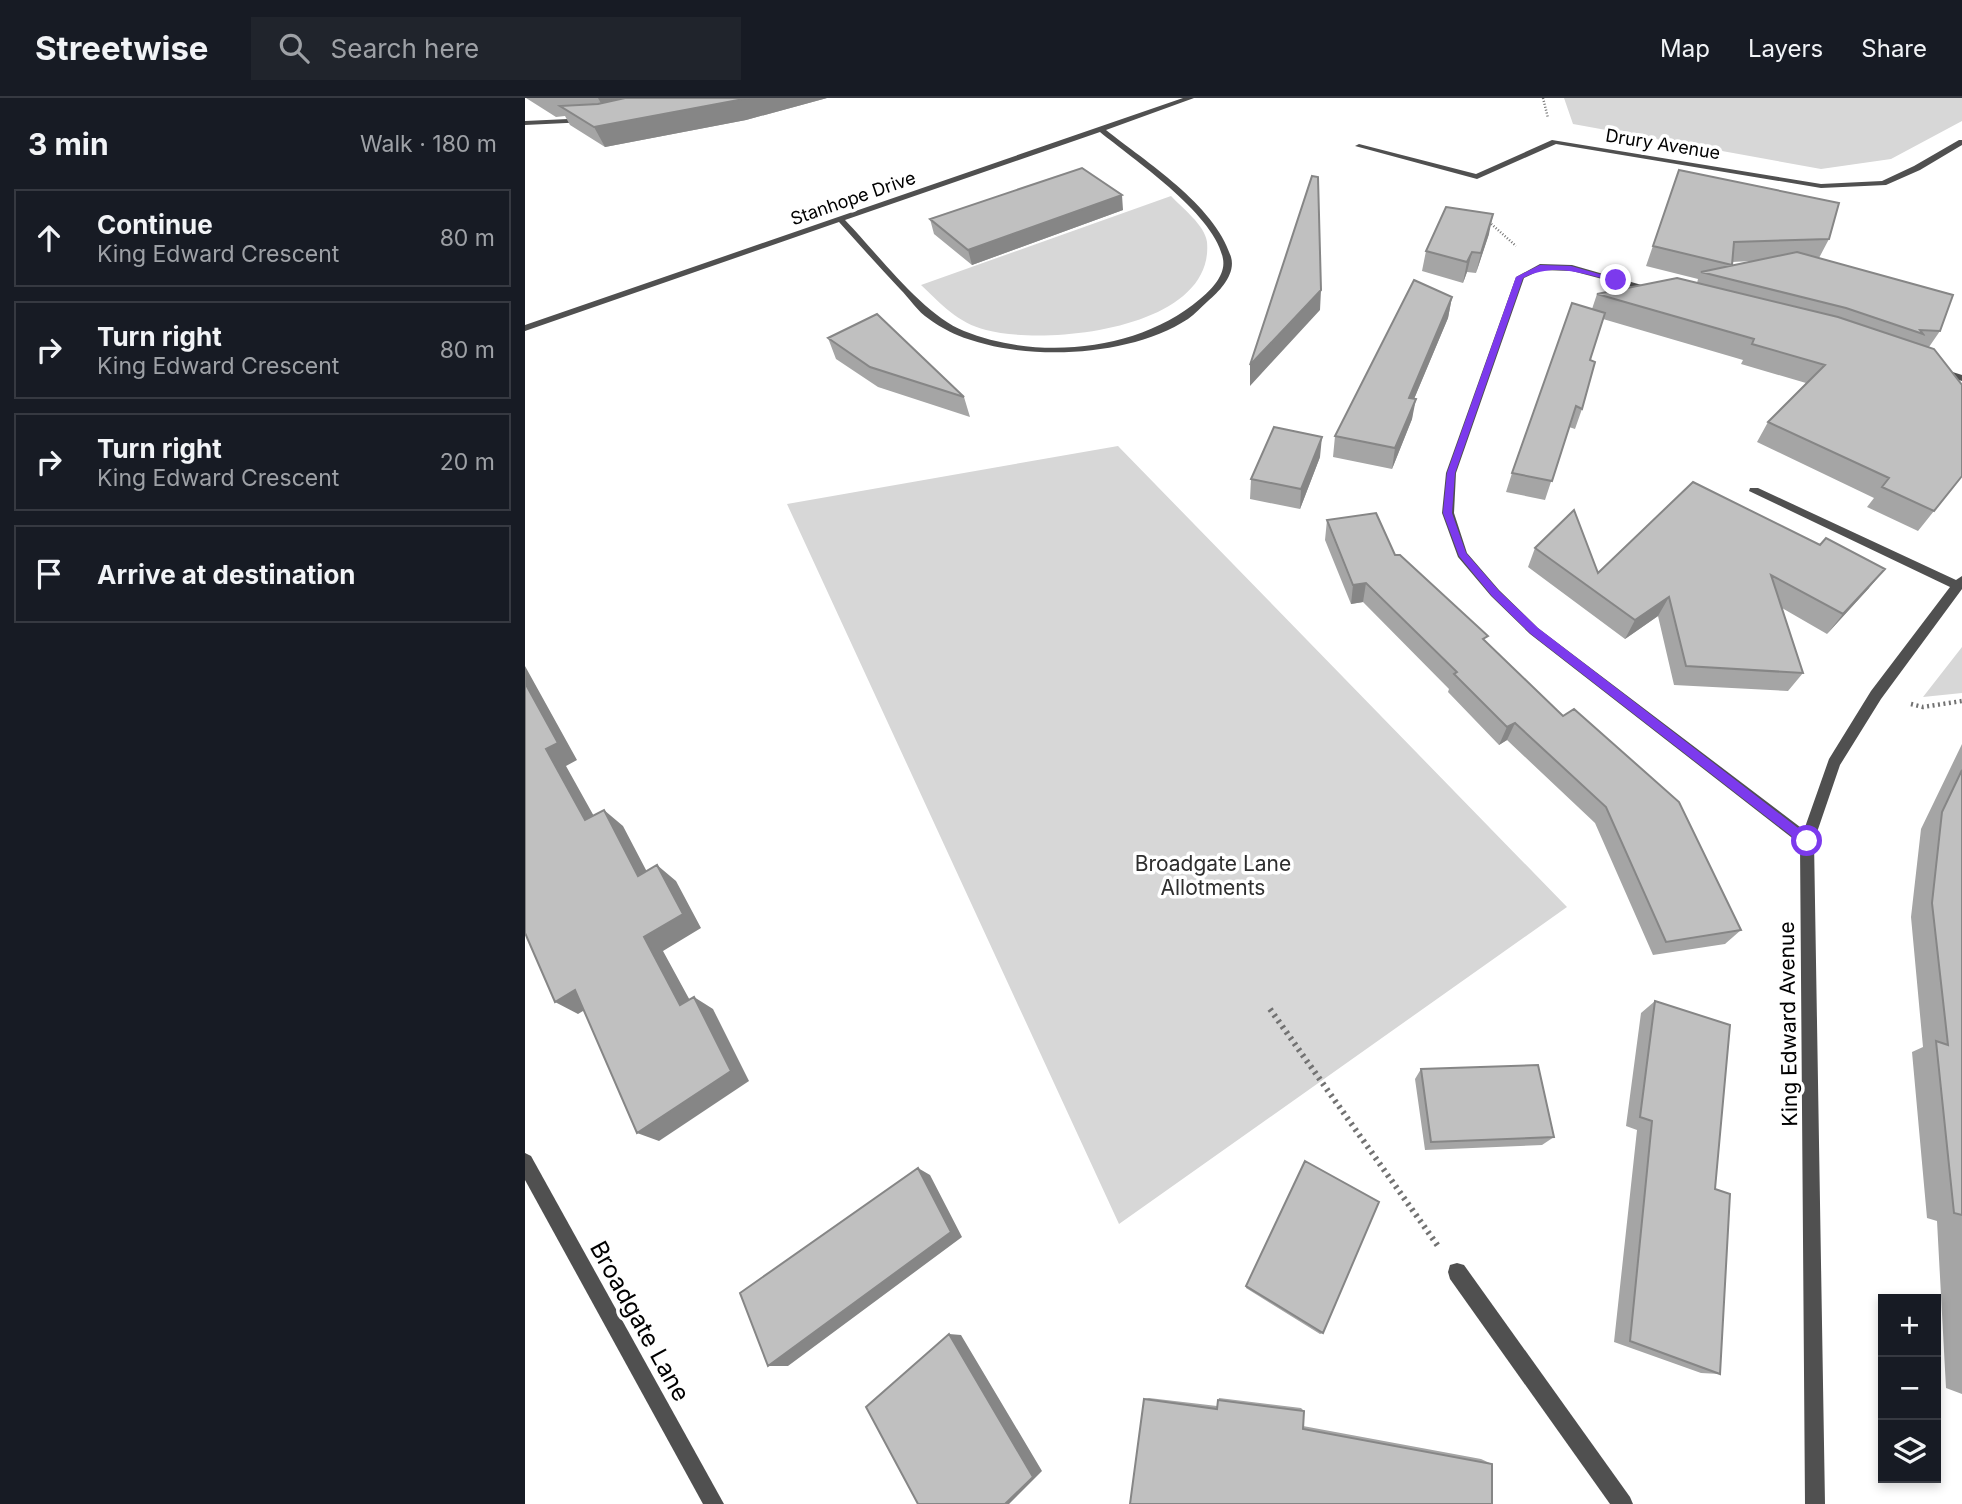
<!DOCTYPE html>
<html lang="en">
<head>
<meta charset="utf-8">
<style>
	body { margin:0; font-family:Inter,sans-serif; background:#20242c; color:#f1f3f6 }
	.controls { position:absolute; right:21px; bottom:21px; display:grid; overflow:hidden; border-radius:0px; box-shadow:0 4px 10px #0003 }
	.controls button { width:63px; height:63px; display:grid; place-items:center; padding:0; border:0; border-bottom:2px solid #363941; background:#171b24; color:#f1f3f6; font:35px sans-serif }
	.stop { position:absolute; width:21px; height:21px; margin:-16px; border:5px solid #7c3aed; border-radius:50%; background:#fff }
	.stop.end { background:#7c3aed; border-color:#fff; box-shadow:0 2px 7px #0008 }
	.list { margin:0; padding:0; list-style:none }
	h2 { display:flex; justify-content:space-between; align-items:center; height:91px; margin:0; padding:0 28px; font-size:30px }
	h2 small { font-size:23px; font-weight:400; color:#9ea1a6 }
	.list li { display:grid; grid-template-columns:46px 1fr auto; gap:21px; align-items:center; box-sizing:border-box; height:98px; margin:0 14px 14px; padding:0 14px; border:2px solid #363941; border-radius:0px }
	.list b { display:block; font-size:26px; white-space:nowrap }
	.list p { margin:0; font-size:23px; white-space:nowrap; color:#9ea1a6 }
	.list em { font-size:23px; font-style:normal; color:#9ea1a6 }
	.icon { flex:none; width:38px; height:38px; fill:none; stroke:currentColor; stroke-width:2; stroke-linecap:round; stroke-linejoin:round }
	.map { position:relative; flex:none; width:1437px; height:1406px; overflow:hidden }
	header { display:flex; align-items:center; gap:42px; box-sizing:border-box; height:98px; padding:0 35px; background:#171b24; border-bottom:2px solid #363941 }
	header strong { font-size:33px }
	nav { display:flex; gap:38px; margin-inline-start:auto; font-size:24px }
	.search { width:490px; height:63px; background:#20242c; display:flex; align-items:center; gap:18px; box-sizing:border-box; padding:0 24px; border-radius:0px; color:#9ea1a6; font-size:26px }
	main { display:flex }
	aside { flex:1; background:#171b24 }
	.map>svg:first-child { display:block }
	.green { fill:#d7d7d7 }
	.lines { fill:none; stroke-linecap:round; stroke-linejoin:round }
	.path-far2 { stroke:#727272; stroke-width:2.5; stroke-dasharray:1 2; stroke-linecap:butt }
	.path-far1 { stroke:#727272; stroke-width:4.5; stroke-dasharray:2 3.5; stroke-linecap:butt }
	.path { stroke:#727272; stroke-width:6; stroke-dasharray:2.5 4.5; stroke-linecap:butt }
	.service { fill:#505050; fill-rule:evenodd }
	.minor { fill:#505050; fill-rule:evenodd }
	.tertiary { fill:#505050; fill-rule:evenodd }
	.wall { fill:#a5a5a5; fill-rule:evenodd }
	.shaded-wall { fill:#868686 }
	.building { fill:#c0c0c0; stroke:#868686; stroke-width:2 }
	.route { fill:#7c3aed }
	.labels { text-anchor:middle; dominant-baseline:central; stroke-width:7; stroke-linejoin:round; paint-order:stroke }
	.far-street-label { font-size:18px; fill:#000; stroke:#fff }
	.park-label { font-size:21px; fill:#2e2e2e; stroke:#fff }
	.street-label { font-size:21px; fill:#000; stroke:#fff }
	.near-street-label { font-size:24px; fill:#000; stroke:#fff }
</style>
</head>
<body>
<header>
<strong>Streetwise</strong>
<div class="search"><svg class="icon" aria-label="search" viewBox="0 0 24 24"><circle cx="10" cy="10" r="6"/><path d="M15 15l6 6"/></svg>Search here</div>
<nav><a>Map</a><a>Layers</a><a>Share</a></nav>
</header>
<main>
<aside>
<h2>3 min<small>Walk · 180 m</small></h2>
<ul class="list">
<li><svg class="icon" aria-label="ahead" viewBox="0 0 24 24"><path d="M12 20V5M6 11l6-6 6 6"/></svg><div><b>Continue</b><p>King Edward Crescent</p></div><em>80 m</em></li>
<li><svg class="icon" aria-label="right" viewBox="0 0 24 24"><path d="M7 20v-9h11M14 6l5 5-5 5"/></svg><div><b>Turn right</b><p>King Edward Crescent</p></div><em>80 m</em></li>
<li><svg class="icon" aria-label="right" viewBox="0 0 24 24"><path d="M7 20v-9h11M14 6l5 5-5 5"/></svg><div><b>Turn right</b><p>King Edward Crescent</p></div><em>20 m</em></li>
<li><svg class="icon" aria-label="arrive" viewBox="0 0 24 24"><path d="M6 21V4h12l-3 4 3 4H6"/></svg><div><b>Arrive at destination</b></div></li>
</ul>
</aside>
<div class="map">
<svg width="1437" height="1406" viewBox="0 0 1437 1406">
	<rect width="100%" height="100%" fill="#fff"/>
	<path class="green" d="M1039,0H1437V23L1366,61L1296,71L1048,26Z
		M646,98C657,110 680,127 682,144C690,232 520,248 461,232C433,225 416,206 396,187Z
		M593,348L1042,809L594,1126L262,406Z
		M1437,549V595L1398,599Z"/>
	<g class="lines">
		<path class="path-far2" d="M1018,0L1023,20
			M964,124L991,148"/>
		<path class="path-far1" d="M1386,606L1398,609L1437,603"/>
		<path class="path" d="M745,911L913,1148"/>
		<path class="service" d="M932,1165L939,1167L1105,1399L1108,1406H1085L925,1181L923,1174L925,1167Z"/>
		<path class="minor" d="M658,0H669L581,32C621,64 690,107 706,159C711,176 695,193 683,203C676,209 670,216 663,221C603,260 497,264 432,237C423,233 412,227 404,221C393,214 384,200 375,191C354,169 334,146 314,124L0,233V227ZM575,34C609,62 690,116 698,161C701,177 686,192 675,201C614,253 514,263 439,233C398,217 352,155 320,122Z
			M65,20L66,22L62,24L0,27V23Z
			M1027,42L1296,86L1357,83L1389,68L1434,42H1437V47L1395,72L1361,87L1296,90L1031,46L952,81L830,48L834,46L951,76Z
			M1015,166L1047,167L1134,192L1130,195L1047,173L1016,172L999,180L931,375L929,415L942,455L974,492L1013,530L1279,732L1304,661L1346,593L1425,489L1224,393L1225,390H1233L1431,482L1437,478V491L1356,601L1315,667L1289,743L1300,1406H1280L1275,746L1005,536L966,498L933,459L917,415L921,375L991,179Z
			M1412,269L1437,277V283L1409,274V270Z"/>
		<path class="tertiary" d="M0,1055L6,1058L199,1406H178L0,1082Z"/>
	</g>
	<path class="wall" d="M1,0H302L221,22L80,49L45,27L40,18L31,19Z
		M1154,72L1304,141L1294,160L1415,233L1404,249L1437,378L1393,433L1342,409L1349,400L1232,344L1243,324L1281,285L1216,266L1218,262L1078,221L1065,262L1057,311L1050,331L1044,329L1020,402L981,394L987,375L1067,211L1072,196L1172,185L1173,181L1121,168ZM1228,163L1206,168L1207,164Z
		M598,112L447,167L409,136L405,121Z
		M964,136L951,175L942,174L938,185L897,173L901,153Z
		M927,199L923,220L889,301L887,321L867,371L808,359L810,338Z
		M303,240L439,299L445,319L353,289L311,261Z
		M795,359L775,411L725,401L726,381Z
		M802,422L870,457L961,544L1216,832L1200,846L1128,857L1070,725L982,642L974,647L923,594L924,591L838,504L826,506L800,442Z
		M1295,447L1344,490L1302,536L1257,510L1278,575L1263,593L1149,587L1133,518L1100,541L1003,469L1010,450L1073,475Z
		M1437,646V1296L1421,1290L1412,1123L1402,1120L1387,954L1398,949L1386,819L1396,731Z
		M1130,903L1190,1091L1195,1276L1176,1275L1089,1244L1112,1032L1101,1028L1116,915Z
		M896,971L1029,1039L1017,1047L900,1052L890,981Z
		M721,1188L798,1235L795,1236L721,1190Z
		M624,1300L692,1308L694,1300L776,1310L779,1313L778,1328L956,1361L967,1366L619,1301Z"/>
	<path class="shaded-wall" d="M73,0H161L82,16Z
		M224,0H302L221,22L80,49L69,29Z
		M597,97L598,112L447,167L443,152Z
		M968,116L964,136L951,175L956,155Z
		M947,154L942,174L938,185L942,164Z
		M796,192L795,212L725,288V267Z
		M927,199L923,220L881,320L884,300Z
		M891,301L887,321L867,371L870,350Z
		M797,339L795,359L775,411L776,391Z
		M1360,471L1344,490L1302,536L1318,516Z
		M841,485L838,504L826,506L828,487Z
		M1144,499L1133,518L1100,541L1110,522Z
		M0,568L52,662L41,668L80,738L60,722L21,651L0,585Z
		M990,625L982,642L974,647L982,629Z
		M79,712L98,728L132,793L113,778Z
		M132,767L151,783L176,830L138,853L174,919L155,907L119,839Z
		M50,892L73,904L53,916L30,904Z
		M169,899L188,911L224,983L134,1043L112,1035Z
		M393,1070L405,1077L437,1139L263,1268H243Z
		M424,1236L436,1237L517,1373L484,1406H480Z"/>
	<path class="building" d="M100,0H224L69,29L35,8L73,6Z
		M557,70L597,97L443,152L405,121Z
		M1154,72L1314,105L1304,141L1209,144L1207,167L1128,148Z
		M787,78L793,79L796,192L725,267Z
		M921,109L968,116L956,155L947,154L942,164L901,153Z
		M1272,154L1428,197L1415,233L1395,232L1398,236L1321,210L1176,174Z
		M1152,180L1313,219L1409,251L1437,287V378L1409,413L1357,389L1364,380L1243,324L1300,267L1227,246L1229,241L1072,196Z
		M889,182L927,199L884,300L891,301L870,350L810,338Z
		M1047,205L1080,215L1065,262L1070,264L1057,311L1051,308L1027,383L987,375Z
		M352,216L439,299L345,269L303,240Z
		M749,329L797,339L776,391L726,381Z
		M1168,384L1295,447L1301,440L1360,471L1318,516L1246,477L1278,575L1161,568L1144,499L1110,522L1010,450L1049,412L1073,475Z
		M851,415L870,457H875L963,538L958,541L1038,618L1049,611L1154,704L1216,832L1141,844L1081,709L990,625L982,629L929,576L932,574L841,485L828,487L802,422Z
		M0,585L33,645L21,651L60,722L79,712L113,778L132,767L158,816L119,839L155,907L169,899L206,973L112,1035L50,892L30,904L0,835Z
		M1437,672V1117L1429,1115L1411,943L1423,947L1407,805L1417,714Z
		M1130,903L1205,927L1190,1091L1205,1096L1195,1276L1105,1243L1127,1023L1115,1019Z
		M1013,967L1029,1039L906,1044L896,971Z
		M780,1063L854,1104L798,1235L721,1188Z
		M393,1070L426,1134L243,1268L215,1195Z
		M424,1236L508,1379L480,1406H393L341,1309Z
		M619,1301L692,1311L693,1302L779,1313L778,1331L967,1366V1406H605Z"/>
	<path class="route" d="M1015,167L1046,168L1095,182L1091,184C1058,176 1030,164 998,180L930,375L927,415L941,455L974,493L1013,530L1286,740V747H1278L1006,536L967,498L934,458L918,415L922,375L991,179Z"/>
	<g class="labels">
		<g class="far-street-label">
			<text transform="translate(1138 46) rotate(9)">Drury Avenue</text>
			<text transform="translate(328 100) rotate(-19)">Stanhope Drive</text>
		</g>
		<g class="park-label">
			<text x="688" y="765">Broadgate Lane<tspan x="688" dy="24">Allotments</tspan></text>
		</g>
		<g class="street-label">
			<text transform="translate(1263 926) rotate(-91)">King Edward Avenue</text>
		</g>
		<g class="near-street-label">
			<text transform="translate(115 1223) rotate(61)">Broadgate Lane</text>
		</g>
	</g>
</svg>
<div class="controls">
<button>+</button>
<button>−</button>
<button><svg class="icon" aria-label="layers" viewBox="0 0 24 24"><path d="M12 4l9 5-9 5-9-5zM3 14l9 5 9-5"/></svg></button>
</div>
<div class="stop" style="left:1282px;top:743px"></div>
<div class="stop end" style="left:1091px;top:182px"></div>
</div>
</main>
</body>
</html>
